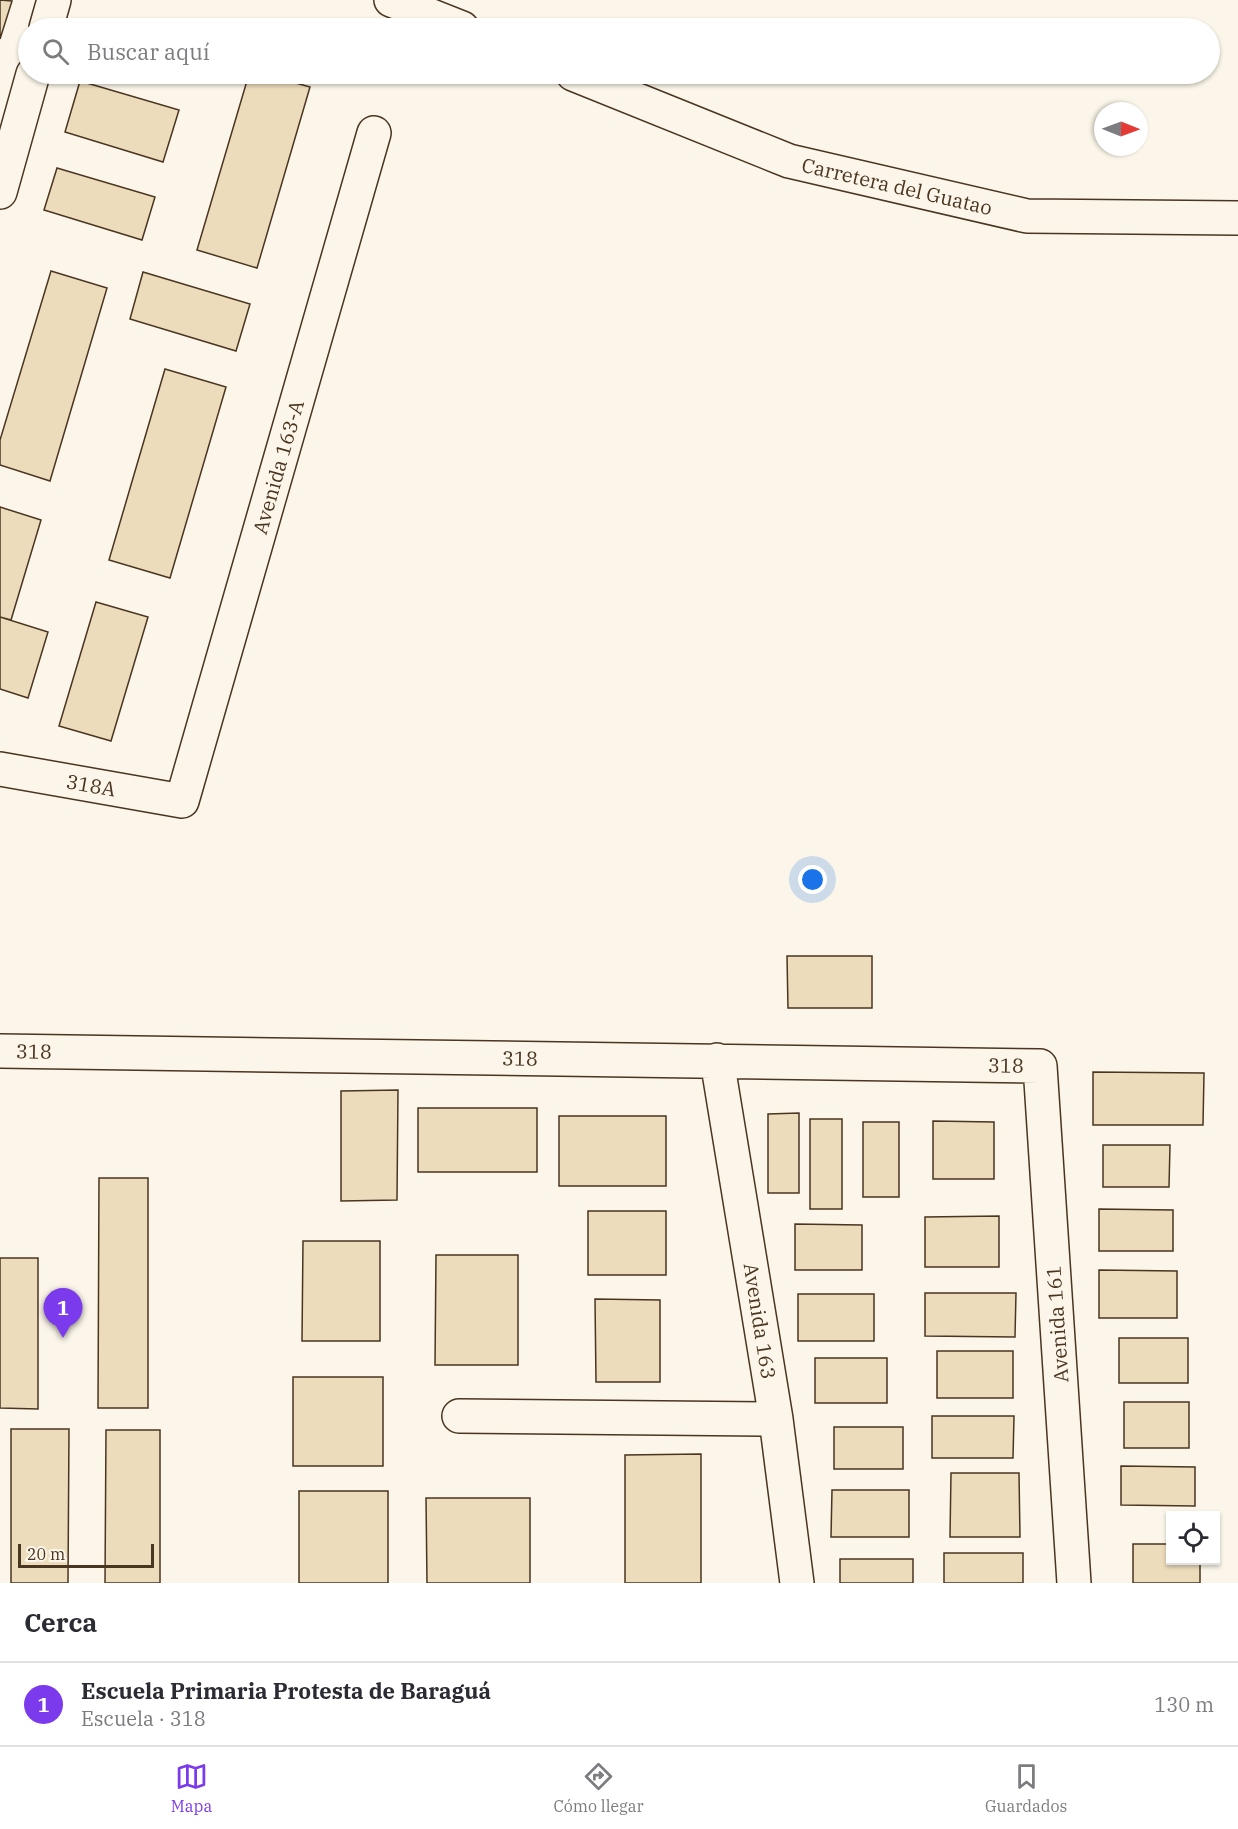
<!DOCTYPE html>
<html lang="es">
<head>
<meta charset="utf-8">
<style>
	body { margin:0; font-family:"IBM Plex Serif",serif; background:#f7f7f7; color:#2b2b33 }
	.controls { position:absolute; right:18px; bottom:18px; display:grid; overflow:hidden; border-radius:0px; box-shadow:0 2px 4px #0004 }
	.controls button { width:54px; height:54px; display:grid; place-items:center; padding:0; border:0; border-bottom:2px solid #e1e1e2; background:#fff; color:#2b2b33; font:30px sans-serif }
	.compass { position:absolute; left:1094px; top:102px; width:54px; height:54px; border-radius:50%; background:#fff; box-shadow:0 2px 4px #0004; rotate:91deg }
	.scale { position:absolute; left:18px; bottom:15px; width:136px; box-sizing:border-box; padding-left:6px; border:3px solid #4a3520; border-top:0; font-size:16px; line-height:21px; white-space:nowrap; color:#4a3520; -webkit-text-stroke:4px #fbf6e9; paint-order:stroke }
	.you { position:absolute; left:813px; top:880px; width:21px; height:21px; margin:-15px; border:4px solid #fff; border-radius:50%; background:#1a73e8; box-shadow:0 0 0 9px #1a73e833 }
	.badge { display:grid; place-items:center; width:39px; height:39px; border-radius:50%; background:#7c3aed; color:#fff; font-size:20px; font-weight:700 }
	.pin { position:absolute; translate:-50% -50px; filter:drop-shadow(0 2px 3px #0008) }
	.pin::after { content:''; position:absolute; top:32px; width:21px; height:18px; background:inherit; clip-path:polygon(0 0,100% 0,50% 100%) }
	.list { margin:0; padding:0; list-style:none }
	h2 { display:flex; justify-content:space-between; align-items:center; height:78px; margin:0; padding:0 24px; font-size:26px }
	h2 small { font-size:20px; font-weight:400; color:#7c7c81 }
	.list li { display:grid; grid-template-columns:39px 1fr auto; gap:18px; align-items:center; box-sizing:border-box; height:84px; padding:0 24px; border-top:2px solid #e1e1e2 }
	.list b { display:block; font-size:22px; white-space:nowrap }
	.list p { margin:0; font-size:20px; white-space:nowrap; color:#7c7c81 }
	.list em { font-size:20px; font-style:normal; color:#7c7c81 }
	.icon { flex:none; width:33px; height:33px; fill:none; stroke:currentColor; stroke-width:2; stroke-linecap:round; stroke-linejoin:round }
	.map { position:relative; flex:none; width:1238px; height:1583px; overflow:hidden }
	.search { position:absolute; background:#fff; box-shadow:0 2px 4px #0004; left:18px; right:18px; top:18px; height:66px; display:flex; align-items:center; gap:15px; box-sizing:border-box; padding:0 21px; border-radius:33px; color:#7c7c81; font-size:22px }
	.sheet { height:162px; background:#fff }
	nav { display:flex; justify-content:space-around; align-items:center; box-sizing:border-box; height:84px; border-top:2px solid #e1e1e2; background:#fff; font-size:16px; color:#7c7c81 }
	nav a { display:grid; justify-items:center; gap:3px }
	nav .on { color:#7c3aed }
	.map>svg:first-child { display:block }
	.building { fill:#ecdcbc; stroke:#4a3520; stroke-width:1.5 }
	.lines { fill:none; stroke-linecap:round; stroke-linejoin:round }
	.minor-casing { stroke:#4a3520; stroke-width:36 }
	.minor { stroke:#fbf6e9; stroke-width:33 }
	.labels { text-anchor:middle; dominant-baseline:central; stroke-width:4.5; stroke-linejoin:round; paint-order:stroke }
	.street-label { font-size:20px; fill:#4a3520; stroke:#fbf6e9 }
</style>
</head>
<body>
<div class="map">
<svg width="1238" height="1583" viewBox="0 0 1238 1583">
	<rect width="100%" height="100%" fill="#fbf6e9"/>
	<path class="building" d="M0,0L12,1L0,39Z
		M249,74H264L310,87L257,268L197,250Z
		M80,81L179,110L163,162L65,132Z
		M57,168L155,197L142,240L44,210Z
		M51,271L107,288L50,481L0,465V440Z
		M143,272L250,304L236,351L130,319Z
		M165,369L226,387L170,578L109,560Z
		M0,507L41,520L11,620L0,617Z
		M96,602L148,617L111,741L59,726Z
		M0,617L48,632L28,698L0,689Z
		M787,956H872V1008H788Z
		M1093,1072L1204,1073L1203,1125H1093Z
		M398,1090L397,1200L341,1201V1091Z
		M418,1108H537V1172H418Z
		M799,1113V1193H768V1114Z
		M559,1116H666V1186H559Z
		M810,1119H842V1209H810Z
		M933,1121L994,1122V1179H933Z
		M863,1122H899V1197H863Z
		M1103,1145H1170L1169,1187H1103Z
		M99,1178H148V1408H98Z
		M1099,1209L1173,1210V1251H1099Z
		M588,1211H666V1275H588Z
		M999,1216V1267H925V1217Z
		M795,1224L862,1225V1270H795Z
		M303,1241H380V1341H302Z
		M436,1255H518V1365H435Z
		M0,1258H38V1409L0,1408Z
		M1099,1270L1177,1271V1318H1099Z
		M925,1293H1016L1015,1337L925,1336Z
		M798,1294H874V1341H798Z
		M595,1299L660,1300V1382H596Z
		M1119,1338H1188V1383H1119Z
		M937,1351H1013V1398H937Z
		M815,1358H887V1403H815Z
		M293,1377H383V1466H293Z
		M1124,1402H1189V1448H1124Z
		M932,1416H1014L1013,1458H932Z
		M834,1427H903V1469H834Z
		M11,1429H69L68,1583H11Z
		M106,1430H160V1583H105Z
		M701,1454V1583H625V1455Z
		M1121,1466L1195,1467V1506L1121,1505Z
		M951,1473H1019L1020,1537H950Z
		M832,1490H909V1537H831Z
		M299,1491H388V1583H299Z
		M426,1498H530V1583H427Z
		M1133,1544H1170V1560H1200V1583H1133Z
		M944,1553H1023V1583H944Z
		M840,1559H913V1583H840Z"/>
	<g class="lines">
		<g class="minor-casing">
			<path id="minor" d="M391,0L462,28
				M46,28L54,0
				M573,74L789,161L1027,216L1238,218
				M0,192L33,74
				M0,769L182,801L374,133
				M0,1051L1040,1066L1074,1583
				M717,1060L776,1419L797,1583
				M459,1416L776,1419"/>
		</g>
		<use href="#minor" class="minor"/>
	</g>
	<g class="labels">
		<g class="street-label">
			<text transform="translate(897 186) rotate(13)">Carretera del Guatao</text>
			<text transform="translate(278 467) rotate(-74)">Avenida 163-A</text>
			<text transform="translate(91 785) rotate(10)">318A</text>
			<text transform="translate(34 1051) rotate(1)">318</text>
			<text transform="translate(520 1058) rotate(1)">318</text>
			<text transform="translate(1006 1065) rotate(1)">318</text>
			<text transform="translate(760 1321) rotate(81)">Avenida 163</text>
			<text transform="translate(1057 1324) rotate(-94)">Avenida 161</text>
		</g>
	</g>
</svg>
<div class="controls">
<button><svg class="icon" aria-label="locate" viewBox="0 0 24 24"><circle cx="12" cy="12" r="6"/><path d="M12 2v4M12 18v4M2 12h4M18 12h4"/></svg></button>
</div>
<svg class="compass" viewBox="-18 -18 36 36"><path d="M0-13l5 13h-10z" fill="#e53935"/><path d="M0 13l5-13h-10z" fill="#7c7c81"/></svg>
<div class="scale">20 m</div>
<div class="you"></div>
<div class="pin badge" style="left:63px;top:1338px">1</div>
<div class="search"><svg class="icon" aria-label="search" viewBox="0 0 24 24"><circle cx="10" cy="10" r="6"/><path d="M15 15l6 6"/></svg>Buscar aquí</div>
</div>
<section class="sheet">
<h2>Cerca<small></small></h2>
<ul class="list">
<li><span class="badge">1</span><div><b>Escuela Primaria Protesta de Baraguá</b><p>Escuela · 318</p></div><em>130 m</em></li>
</ul>
</section>
<nav>
<a class="on"><svg class="icon" aria-label="map" viewBox="0 0 24 24"><path d="M3 6l6-2 6 2 6-2v14l-6 2-6-2-6 2zM9 4v14M15 6v14"/></svg>Mapa</a>
<a><svg class="icon" aria-label="directions" viewBox="0 0 24 24"><path d="M12 3l9 9-9 9-9-9zM9 14v-3h6M13 9l2 2-2 2"/></svg>Cómo llegar</a>
<a><svg class="icon" aria-label="saved" viewBox="0 0 24 24"><path d="M7 4h10v16l-5-4-5 4z"/></svg>Guardados</a>
</nav>
</body>
</html>
